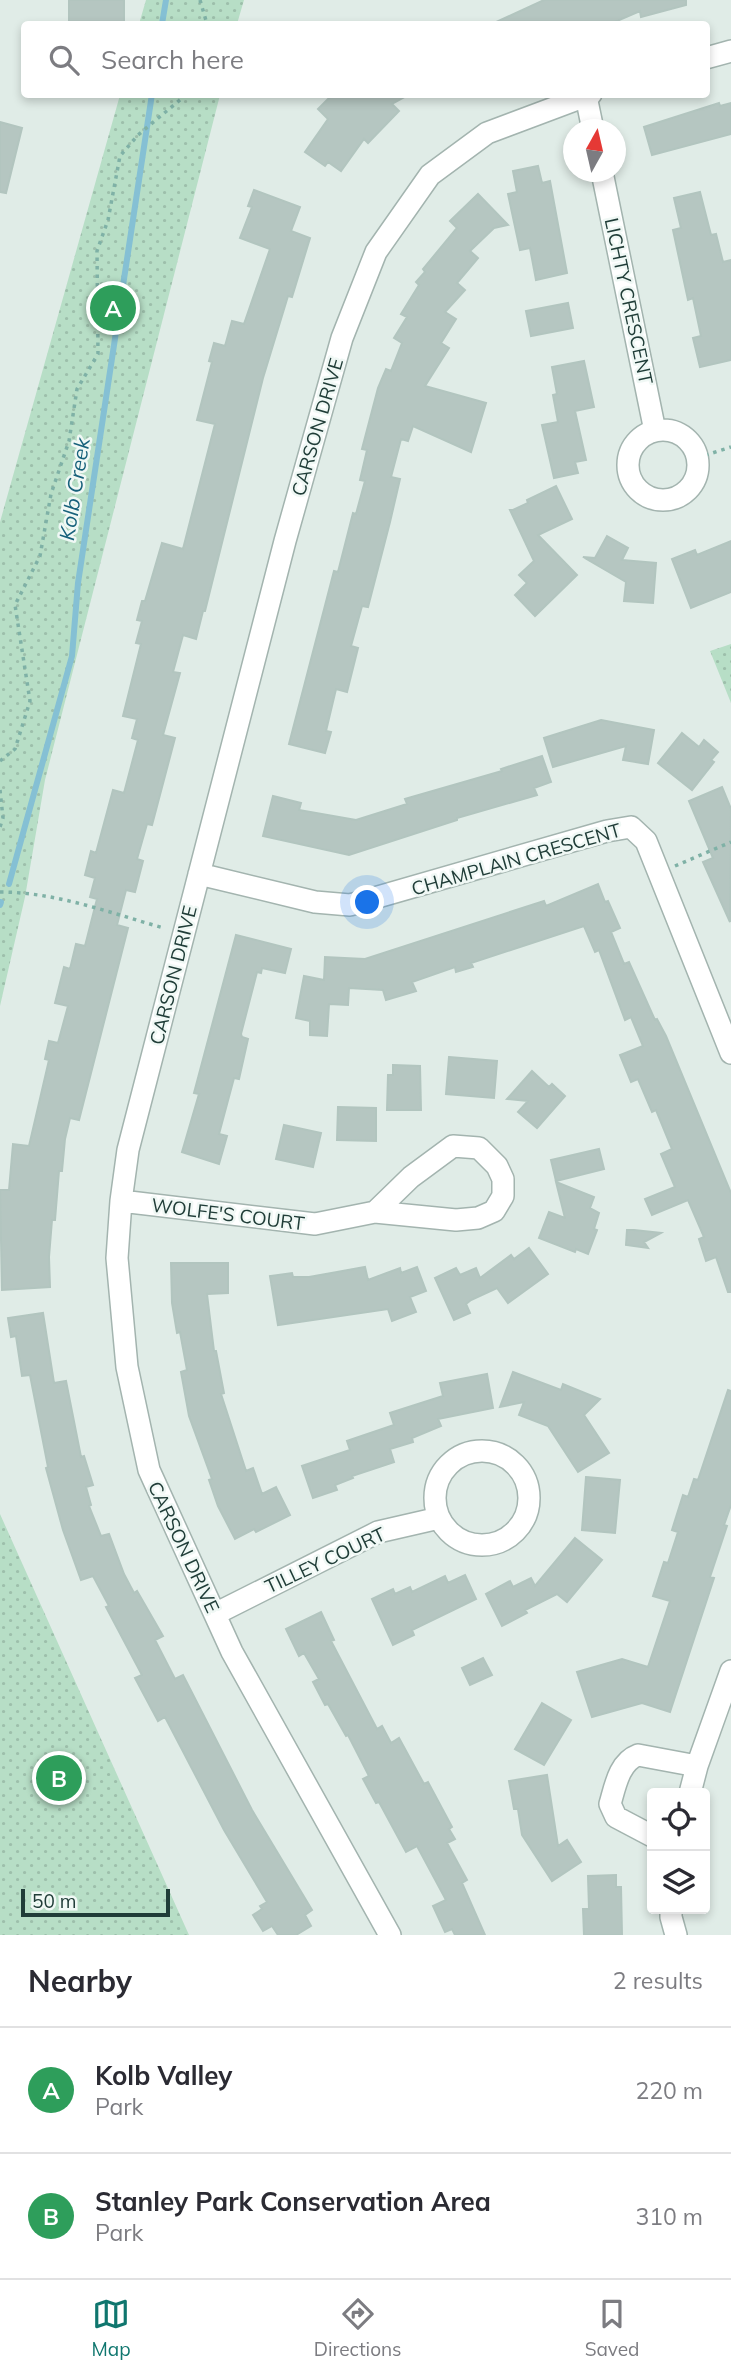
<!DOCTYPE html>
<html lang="en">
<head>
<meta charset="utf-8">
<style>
	body { margin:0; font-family:Mulish,sans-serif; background:#f2f2f3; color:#2b2b33 }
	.controls { position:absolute; right:21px; bottom:21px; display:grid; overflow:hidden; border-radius:7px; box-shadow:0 4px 10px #0003 }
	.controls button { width:63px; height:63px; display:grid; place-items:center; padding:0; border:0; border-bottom:2px solid #e1e1e2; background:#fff; color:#2b2b33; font:35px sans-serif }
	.compass { position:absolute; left:563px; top:119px; width:63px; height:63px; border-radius:50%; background:#fff; box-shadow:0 4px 10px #0003; rotate:8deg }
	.scale { position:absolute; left:21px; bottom:18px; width:149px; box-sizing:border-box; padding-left:7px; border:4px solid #203d38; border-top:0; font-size:19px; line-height:24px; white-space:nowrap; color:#203d38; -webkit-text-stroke:5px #f0f8f5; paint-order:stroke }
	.you { position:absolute; left:368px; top:903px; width:24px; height:24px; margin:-18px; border:5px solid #fff; border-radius:50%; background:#1a73e8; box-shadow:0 0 0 10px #1a73e833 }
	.badge { display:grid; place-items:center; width:46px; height:46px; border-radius:50%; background:#0f766e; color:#fff; font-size:23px; font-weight:700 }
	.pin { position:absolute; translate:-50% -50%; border:4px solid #fff; box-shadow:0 2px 7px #0006 }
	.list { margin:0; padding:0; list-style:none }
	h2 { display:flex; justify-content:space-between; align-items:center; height:91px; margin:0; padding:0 28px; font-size:30px }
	h2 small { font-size:23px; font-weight:400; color:#7c7c81 }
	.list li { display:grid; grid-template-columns:46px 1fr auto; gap:21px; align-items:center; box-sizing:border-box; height:126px; padding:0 28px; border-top:2px solid #e1e1e2 }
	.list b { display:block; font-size:26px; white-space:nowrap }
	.list p { margin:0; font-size:23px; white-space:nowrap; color:#7c7c81 }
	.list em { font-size:23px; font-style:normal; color:#7c7c81 }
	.icon { flex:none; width:38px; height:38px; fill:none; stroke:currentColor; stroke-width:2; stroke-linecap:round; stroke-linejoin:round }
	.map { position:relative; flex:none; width:731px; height:1935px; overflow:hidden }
	.search { position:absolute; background:#fff; box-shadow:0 4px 10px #0003; left:21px; right:21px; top:21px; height:77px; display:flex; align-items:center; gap:18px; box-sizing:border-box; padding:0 24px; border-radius:7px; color:#7c7c81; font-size:26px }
	.sheet { height:343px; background:#fff }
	nav { display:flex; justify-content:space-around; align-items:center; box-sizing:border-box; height:98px; border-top:2px solid #e1e1e2; background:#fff; font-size:19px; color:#7c7c81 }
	nav a { display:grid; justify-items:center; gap:4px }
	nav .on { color:#0f766e }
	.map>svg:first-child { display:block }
	.park { fill:url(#park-dots) }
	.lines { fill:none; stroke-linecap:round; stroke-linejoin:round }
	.stream { stroke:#85c0d4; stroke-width:6 }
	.building { fill:#b5c6c1; stroke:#b2c5bf; stroke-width:2 }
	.minor-casing { stroke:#a3b4af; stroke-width:24 }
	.path { stroke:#7fb1a6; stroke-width:3.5; stroke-dasharray:3.5 5; stroke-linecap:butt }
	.minor { stroke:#fff; stroke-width:21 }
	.labels { text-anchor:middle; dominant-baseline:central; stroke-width:5; stroke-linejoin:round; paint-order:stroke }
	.street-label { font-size:19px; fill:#203d38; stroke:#f0f8f5 }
	.water-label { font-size:21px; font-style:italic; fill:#17617b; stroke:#f0f8f5 }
</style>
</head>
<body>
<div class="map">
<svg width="731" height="1935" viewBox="0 0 731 1935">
	<defs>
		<pattern id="park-dots" width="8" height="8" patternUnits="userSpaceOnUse" patternTransform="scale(1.75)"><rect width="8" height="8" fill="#b7dec6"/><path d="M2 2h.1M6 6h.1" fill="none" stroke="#9dbfab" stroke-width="1.8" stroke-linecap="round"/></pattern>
	</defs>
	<rect width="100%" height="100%" fill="#e0ece7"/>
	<path class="park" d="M146,0H244L237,24H139Z
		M120,95H220L45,780L25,897L0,1006V522Z
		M731,644V703L710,651Z
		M0,1514L189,1935H0Z"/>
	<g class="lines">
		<path class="stream" d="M162,24L166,0
			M9,884L72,656L78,583L152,94
			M0,905L1,902"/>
	</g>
	<path class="building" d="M69,0H124V24H69Z
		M544,0H686V5L641,17L640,11L610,24H492Z
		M333,94H410L392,104L399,111L368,143L364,139L341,171L328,162L325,166L305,152L328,119L318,109Z
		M719,103L720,106L731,103V134L652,155L644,127Z
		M0,122L22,128L6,193L0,192Z
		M538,166L542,183L550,181L567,273L536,280L530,248L520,250L508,194L517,192L513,171Z
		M254,190L300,207L291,231L310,238L292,297L288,296L263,378L205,611H203L196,639L183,635L173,672L180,673L163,735L175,738L152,825L147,824L137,859L143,861L135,892L126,890L117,925L128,928L79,1120L70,1118L65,1139L62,1171H59L55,1220H52L49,1257L50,1287L2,1290L0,1190H9L13,1144L29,1146L49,1060L45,1059L49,1041L58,1043L68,1006L55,1003L64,967L70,969L76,944L85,946L97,899L90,897L95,878L85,875L91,851L96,853L113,790L124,793L138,740L132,738L137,719L123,716L141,644L136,643L142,621L137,620L142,601H145L162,543L183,549L215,424L197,420L212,362L209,361L214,343L225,346L232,321L244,324L270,249L240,238L252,207L248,206Z
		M700,192L711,235L716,234L723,262L731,260V360L700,367L693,338L701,336L693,298L688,300L673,230L681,228L674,198Z
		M478,194L508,225L494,228L470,251L478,258L457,283L465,290L445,312L456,319L441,343L449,348L425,386L486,403L471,452L413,426L408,441L401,439L391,477L400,479L390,522L368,607L362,606L351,646L358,648L347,692L336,689L326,731L331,732L325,753L289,744L334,571L338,572L353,513L356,514L365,481L360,480L367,450L362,449L378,388L386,369L391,371L402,343L394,338L407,317L401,314L419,285L416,282L425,272L423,269L457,228L450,221Z
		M568,303L573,328L531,336L526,311Z
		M584,361L594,407L575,411L586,460L575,462L578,473L554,478L542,425L558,422L553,395L557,394L552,367Z
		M556,486L572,519L538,535L577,575L535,616L515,595L527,583L519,575L534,561L510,510H513L528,503L527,500Z
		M607,536L628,548L622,560L656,563L653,603L624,601L626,582L583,557L595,558Z
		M731,541V592L691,608L672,559L695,550L697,555Z
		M601,720L654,730L648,764L623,760L626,746L553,767L544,738Z
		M682,733L699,747L704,740L718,752L711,760L714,762L692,790L658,763Z
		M542,756L551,782L534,788L537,795L457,818V820L349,855L263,836L273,796L301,803L299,810L356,820L407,804L405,799L502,771L501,769Z
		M722,787L731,809L730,922L703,862L713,858L689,801Z
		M598,884L605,902L608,901L620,928L611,932L624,964L629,962L655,1020L657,1019L666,1036L731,1193V1292H728L716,1257L706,1261L699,1239L704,1237L688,1200L652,1215L645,1199L675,1187L661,1154L672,1149L656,1110L652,1112L638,1079L631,1082L620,1055L643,1046L631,1017L625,1020L599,950L595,952L584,926L471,963L473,967L456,972L455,967L412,982L416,991L386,1000L383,990L349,988L348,1005L329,1004L327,1036L310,1035V1021L296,1018L304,976L324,980L325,957L365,959L544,901L546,906Z
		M236,935L291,949L285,973L262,968L261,973L257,972L241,1034L242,1037L248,1039L239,1079L234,1078L219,1134L227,1136L219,1164L182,1152L199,1094L194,1093Z
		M449,1057L497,1061L494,1098L446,1094Z
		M393,1065L420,1066L421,1110H387L388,1075H393Z
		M532,1071L549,1087L552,1084L565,1096L537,1128L518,1112L528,1101L507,1099Z
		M338,1107L376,1108V1141L337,1140Z
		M284,1125L321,1133L313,1167L276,1159Z
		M599,1149L604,1169L556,1181L551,1160Z
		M556,1182L594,1197L590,1208L599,1213L594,1229L597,1230L588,1254L576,1249L575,1252L539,1238L549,1212L565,1218Z
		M627,1230H634L661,1233L644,1242L648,1248L626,1245Z
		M529,1248L548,1274L508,1303L497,1288L471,1300L466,1304L470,1313L454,1320L435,1278L456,1268L460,1275L476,1268L480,1278L511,1255L514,1259Z
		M171,1263H228V1293L207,1294L214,1351H216L224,1393L221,1394L246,1471L253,1468L262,1494L276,1487L290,1515L256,1532L254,1529L235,1539L218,1506L209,1480L212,1479L189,1416L181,1372L187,1370L180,1332L177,1333L172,1303Z
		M365,1267L368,1280L400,1268L401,1273L417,1267L426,1291L410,1297L416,1312L392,1321L388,1309L278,1325L270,1276L292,1273L293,1277H309Z
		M43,1313L54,1383L66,1381L81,1457L84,1456L93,1485L86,1487L91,1505L89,1506L101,1536L109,1534L124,1574L134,1593L137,1591L163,1636L155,1640L175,1679L183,1675L252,1810L312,1910L305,1915L311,1926L296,1935H278L272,1926L263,1931L253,1915L262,1909L260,1906L267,1902L224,1830L165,1717L158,1721L135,1678L142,1675L106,1607L109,1606L93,1576L81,1580L63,1530L46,1468L48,1467L30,1375L22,1376L16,1336L11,1337L8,1318Z
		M513,1372L561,1390L563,1384L600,1399L584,1415L609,1453L578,1472L548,1426L519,1415L524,1402L500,1407Z
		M487,1374L493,1408L438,1419L441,1426L412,1438L413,1442L390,1449L394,1462L352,1476L353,1478L335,1485L337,1490L313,1498L302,1466L350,1450L347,1441L394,1425L390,1413L443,1396L440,1383Z
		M728,1390L731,1391V1505L724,1525L727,1526L710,1577L714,1578L670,1712L642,1703L592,1717L577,1672L622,1659L648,1667L670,1601L653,1596L664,1562L668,1563L678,1532L672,1530L683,1495L688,1497L694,1479L698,1480Z
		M586,1477L620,1480L615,1533L582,1530Z
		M575,1538L602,1560L567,1602L557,1594L525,1610L527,1613L502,1626L486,1594L510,1581L513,1587L531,1578L535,1586Z
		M465,1575L476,1599L412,1630L414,1635L393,1645L372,1599L393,1589L395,1594L410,1587L412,1592L445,1576L448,1583Z
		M321,1612L334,1640L331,1641L377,1729L382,1726L391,1743L399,1738L424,1784L428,1782L452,1827L449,1829L455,1839L447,1843L467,1880L462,1883L485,1935H455L452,1929L445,1932L433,1906L446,1900L417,1846L406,1852L379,1802L376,1803L363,1779L369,1776L348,1735L346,1736L328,1704L325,1705L313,1682L319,1679L304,1653L299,1656L286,1629Z
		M483,1658L492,1675L470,1685L462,1668Z
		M542,1703L571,1720L544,1765L515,1749Z
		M547,1775L558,1846L567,1840L581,1862L552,1881L522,1835L518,1809H514L509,1781Z
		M616,1875V1887H621L622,1935H584L583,1909H589L588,1876Z"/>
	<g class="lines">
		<g class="minor-casing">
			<path id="minor" d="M706,58L731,51
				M586,96L593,130
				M602,172L655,431
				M628 465a35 35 0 1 1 70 0a35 35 0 1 1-70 0Z
				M199,874L315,902L350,905L607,831L631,827L646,841L731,1053
				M121,1201L315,1224L375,1212L456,1220L478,1218L494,1211L503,1196V1179L497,1166L479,1148L453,1146L411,1177L375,1212
				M435 1498a47 47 0 1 1 94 0a47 47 0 1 1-94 0Z
				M215,1614L378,1532L439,1518
				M690,1793L697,1766L731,1671
				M652,1836L616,1817L610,1804C615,1787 619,1762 638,1755L697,1766
				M671,1909V1917L676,1935
				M390,1935L232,1652L149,1470L127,1367L117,1258L121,1201L128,1150L285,541L342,338L376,252L430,175L487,133L591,94"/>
		</g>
		<path class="path" d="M200,0L207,24
			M697,458L731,447
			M0,761L15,749L30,701L15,605L40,556L51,494L69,441L77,389L98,354L97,251L108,220L120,156L138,135L187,94
			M0,790L3,818L0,827
			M675,866L731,842
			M0,892C56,892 110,913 164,928"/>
		<use href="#minor" class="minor"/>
	</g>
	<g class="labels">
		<g class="street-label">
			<text transform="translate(629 301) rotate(78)">LICHTY CRESCENT</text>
			<text transform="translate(317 427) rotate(-74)">CARSON DRIVE</text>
			<text transform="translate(516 859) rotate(-16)">CHAMPLAIN CRESCENT</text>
			<text transform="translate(173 975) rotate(-76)">CARSON DRIVE</text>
			<text transform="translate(228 1214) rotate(7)">WOLFE'S COURT</text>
			<text transform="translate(184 1547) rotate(65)">CARSON DRIVE</text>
			<text transform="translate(325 1560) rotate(-25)">TILLEY COURT</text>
		</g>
		<g class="water-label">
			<text transform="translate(74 489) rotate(-81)">Kolb Creek</text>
		</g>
	</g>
</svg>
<div class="controls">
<button><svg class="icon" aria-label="locate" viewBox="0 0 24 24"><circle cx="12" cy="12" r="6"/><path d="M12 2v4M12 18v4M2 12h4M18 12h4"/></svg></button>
<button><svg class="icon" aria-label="layers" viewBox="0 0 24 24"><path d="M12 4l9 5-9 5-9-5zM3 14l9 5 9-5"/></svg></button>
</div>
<svg class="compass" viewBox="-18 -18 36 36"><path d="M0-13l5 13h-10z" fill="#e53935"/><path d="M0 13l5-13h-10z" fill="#7c7c81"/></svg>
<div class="scale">50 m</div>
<div class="you"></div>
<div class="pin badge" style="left:113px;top:308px;background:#2e9e5b">A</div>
<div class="pin badge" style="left:59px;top:1778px;background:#2e9e5b">B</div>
<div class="search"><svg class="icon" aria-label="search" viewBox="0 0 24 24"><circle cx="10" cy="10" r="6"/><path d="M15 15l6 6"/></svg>Search here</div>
</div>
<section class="sheet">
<h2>Nearby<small>2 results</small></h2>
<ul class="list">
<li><span class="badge" style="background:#2e9e5b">A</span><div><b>Kolb Valley</b><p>Park</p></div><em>220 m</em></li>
<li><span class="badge" style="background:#2e9e5b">B</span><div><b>Stanley Park Conservation Area</b><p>Park</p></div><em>310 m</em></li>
</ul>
</section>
<nav>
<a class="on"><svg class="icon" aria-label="map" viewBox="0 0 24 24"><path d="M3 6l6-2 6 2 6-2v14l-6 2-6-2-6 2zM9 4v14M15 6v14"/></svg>Map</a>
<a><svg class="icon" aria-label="directions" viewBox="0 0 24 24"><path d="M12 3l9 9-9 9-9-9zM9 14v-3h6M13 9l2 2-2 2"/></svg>Directions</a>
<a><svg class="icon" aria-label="saved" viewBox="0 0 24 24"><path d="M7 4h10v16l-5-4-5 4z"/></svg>Saved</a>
</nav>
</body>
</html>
